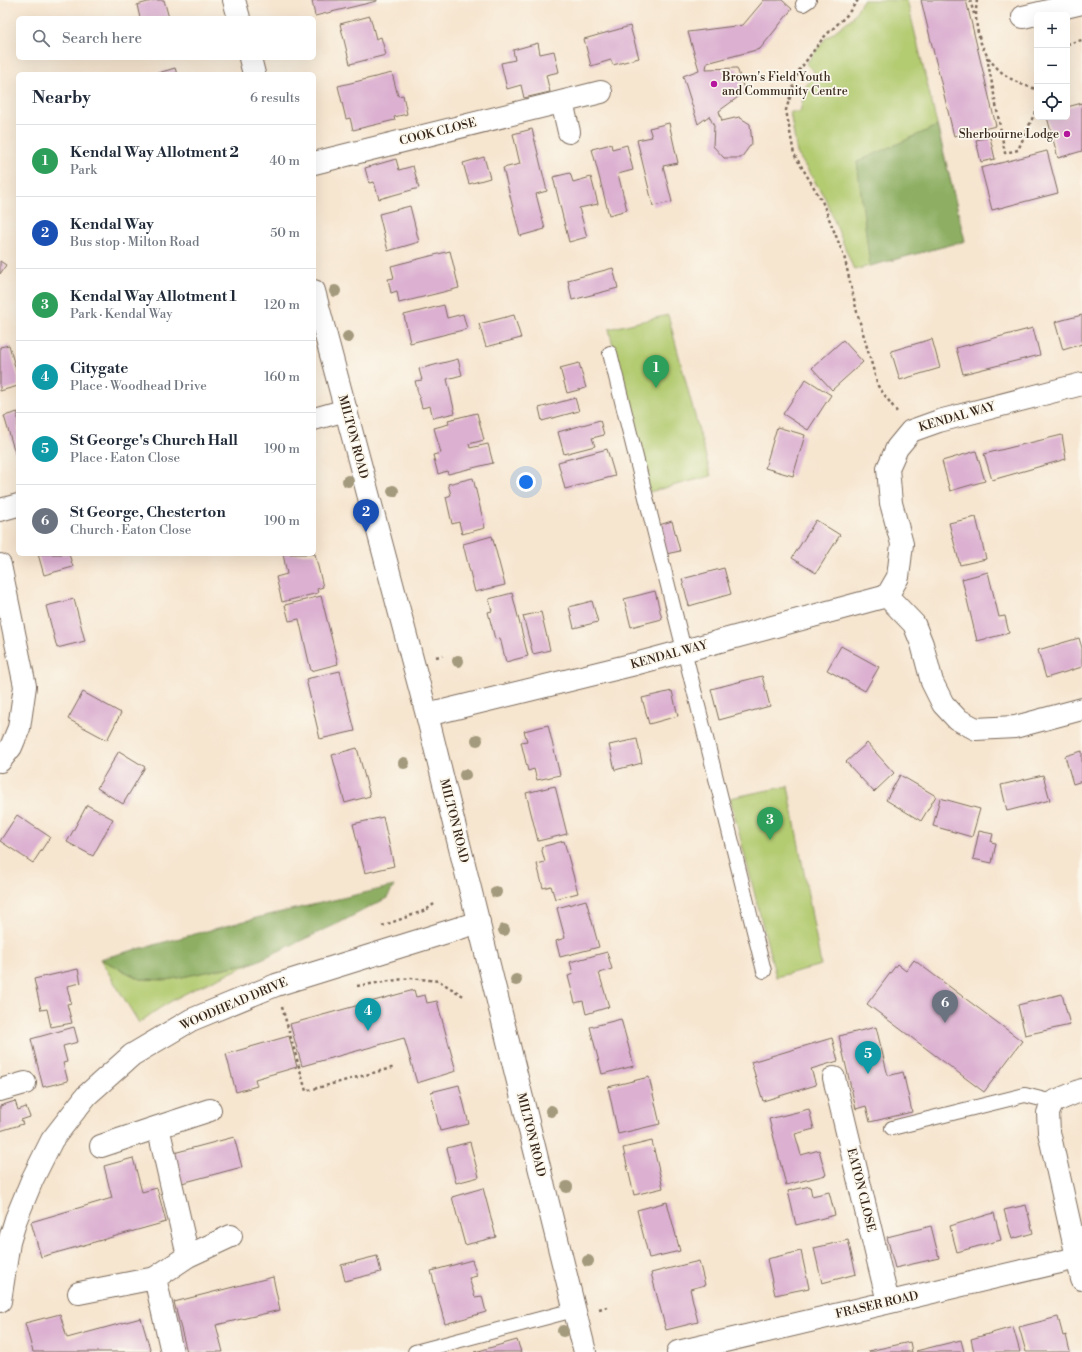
<!DOCTYPE html>
<html lang="en">
<head>
<meta charset="utf-8">
<style>
	body { margin:0; font-family:"Libre Bodoni",serif; background:#f6f6f7; color:#1f2937 }
	.controls { position:absolute; right:12px; top:12px; display:grid; overflow:hidden; border-radius:6px; box-shadow:0 4px 16px #0002 }
	.controls button { width:36px; height:36px; display:grid; place-items:center; padding:0; border:0; border-bottom:1px solid #e0e1e3; background:#fff; color:#1f2937; font:20px sans-serif }
	.you { position:absolute; left:526px; top:482px; width:14px; height:14px; margin:-10px; border:3px solid #fff; border-radius:50%; background:#1a73e8; box-shadow:0 0 0 6px #1a73e833 }
	.badge { display:grid; place-items:center; width:26px; height:26px; border-radius:50%; background:#1a73e8; color:#fff; font-size:13px; font-weight:700 }
	.pin { position:absolute; translate:-50% -33px; filter:drop-shadow(0 1px 2px #0008) }
	.pin::after { content:''; position:absolute; top:21px; width:14px; height:12px; background:inherit; clip-path:polygon(0 0,100% 0,50% 100%) }
	.list { margin:0; padding:0; list-style:none }
	h2 { display:flex; justify-content:space-between; align-items:center; height:52px; margin:0; padding:0 16px; font-size:17px }
	h2 small { font-size:13px; font-weight:400; color:#747a83 }
	.list li { display:grid; grid-template-columns:26px 1fr auto; gap:12px; align-items:center; box-sizing:border-box; height:72px; padding:0 16px; border-top:1px solid #e0e1e3 }
	.list b { display:block; font-size:15px; white-space:nowrap }
	.list p { margin:0; font-size:13px; white-space:nowrap; color:#747a83 }
	.list em { font-size:13px; font-style:normal; color:#747a83 }
	.icon { flex:none; width:22px; height:22px; fill:none; stroke:currentColor; stroke-width:2; stroke-linecap:round; stroke-linejoin:round }
	.map { position:relative; flex:none; width:1082px; height:1352px; overflow:hidden }
	.search { position:absolute; background:#fff; box-shadow:0 4px 16px #0002; left:16px; top:16px; width:300px; height:44px; display:flex; align-items:center; gap:10px; box-sizing:border-box; padding:0 14px; border-radius:6px; color:#747a83; font-size:15px }
	.panel { position:absolute; background:#fff; box-shadow:0 4px 16px #0002; left:16px; top:72px; width:300px; height:484px; border-radius:6px }
	.map>svg:first-child { display:block }
	.green { fill:#b3cb71; stroke:#777a48 }
	.forest { fill:#8eaf63; stroke:#646c40 }
	.building { fill:#dcb0d1 }
	.lines { fill:none; stroke-linecap:round; stroke-linejoin:round }
	.lane-casing { stroke:#7c6b5c; stroke-width:16 }
	.street-casing { stroke:#7c6b5c; stroke-width:24 }
	.primary-casing { stroke:#7c6b5c; stroke-width:24 }
	.path { stroke:#7c6b5c; stroke-width:2.5; stroke-dasharray:3 3; stroke-linecap:butt }
	.lane { stroke:#fff; stroke-width:14 }
	.street { stroke:#fff; stroke-width:22 }
	.primary { stroke:#fff; stroke-width:22 }
	.tree { fill:#a3997b }
	.poi-dot { fill:#b5179e; stroke:#fbf7ec; stroke-width:1.5 }
	.labels { text-anchor:middle; dominant-baseline:central; stroke-width:3.5; stroke-linejoin:round; paint-order:stroke }
	.poi-label { font-size:12px; fill:#3b2a1e; stroke:#fbf7ec; text-anchor:start }
	.street-label { font-size:12px; fill:#3b2a1e; stroke:#fbf7ec }
</style>
</head>
<body>
<div class="map">
<svg width="1082" height="1352" viewBox="0 0 1082 1352">
	<rect width="100%" height="100%" fill="#fbf7ec"/>
	<filter id="ink" filterUnits="userSpaceOnUse"><feTurbulence type="fractalNoise" baseFrequency=".025" numOctaves="2"/><feDisplacementMap in="SourceGraphic" scale="8" xChannelSelector="R" yChannelSelector="G"/><feConvolveMatrix kernelMatrix="1 2 1 2 8 2 1 2 1" color-interpolation-filters="sRGB"/></filter>
	<filter id="wash" filterUnits="userSpaceOnUse"><feTurbulence type="fractalNoise" baseFrequency=".012" numOctaves="4" result="noise"/><feDisplacementMap in="SourceGraphic" scale="16" xChannelSelector="R" yChannelSelector="G"/><feGaussianBlur stdDeviation="0.9" result="paint"/><feColorMatrix in="noise" values="0 0 0 0 0 0 0 0 0 0 0 0 0 0 0 0 0 1.4 0 .05"/><feComposite in="paint" operator="in"/></filter>
	<g filter="url(#wash)">
		<rect width="100%" height="100%" fill="#f6e5cf"/>
		<path class="green" d="M863,0H907L965,241L854,270L825,198L797,153L790,112H800L805,89L814,71L806,64L825,39L852,18Z
			M668,315L711,476L649,492L609,329Z
			M788,786L821,965L776,977L730,798Z
			M100,959L140,979L167,980L255,962C214,980 174,995 139,1023Z"/>
		<path class="forest" d="M937,126L965,241L870,266L857,162Z
			M394,886L387,898L339,923L255,962L167,980L140,979L100,959L260,917Z"/>
		<g id="blocks">
			<path class="building" d="M155,0H164L169,18H140L137,5Z
				M315,0H377V1L315,16L312,1Z
				M764,0H782L792,9L760,49L707,63L706,69L737,68L745,92L719,111L722,121L739,117L750,124L752,143L741,158H724L713,146L714,126L709,116L698,124L683,76L699,70L688,32L743,25Z
				M921,0H966L996,126L954,136Z
				M370,16L376,39L381,37L386,55L350,64L340,24Z
				M630,26L639,58L613,65L611,60L591,66L584,39Z
				M538,43L540,54L554,51L559,72L546,75L550,92L524,98L521,85L507,89L501,63L515,60L513,50Z
				M175,68L177,74H155Z
				M392,73L398,96L403,95L407,114L394,117L395,120L353,130L350,118L346,119L338,86Z
				M1082,103V151L1058,158L1047,117H1067V107Z
				M669,123L678,163L663,166L672,202L653,206L637,140L652,137L649,128Z
				M532,129L547,191L536,194L545,229L520,236L503,168L520,164L513,134Z
				M990,137L995,159L981,162L976,140Z
				M611,144L612,149L627,145L633,170L618,174L627,210L609,215L592,149Z
				M1047,151L1058,193L992,210L981,168Z
				M484,157L490,178L469,184L463,163Z
				M396,159L399,170L413,166L419,188L379,199L374,182L369,183L365,168Z
				M570,173L573,182L591,177L598,204L579,208L587,237L569,242L553,177Z
				M410,206L419,242L388,251L379,214Z
				M450,251L459,288L399,303L397,291L391,293L388,279L394,278L391,266Z
				M0,261L6,265L0,274Z
				M613,268L618,288L572,300L568,280Z
				M444,305L447,318L463,314L467,329L410,343L404,315Z
				M514,315L521,338L486,347L479,324Z
				M1082,315V344L1063,350L1055,322Z
				M1033,328L1040,355L963,374L956,348Z
				M932,339L940,368L900,380L891,351Z
				M843,340L863,362L832,390L812,368Z
				M9,345L18,377V386L0,391V347Z
				M458,359L462,375L447,379L455,413L433,418L430,406L422,408L415,381L422,380L419,369Z
				M579,363L586,388L567,393L560,368Z
				M806,379L831,395L808,430L783,414Z
				M575,398L579,411L542,421L539,408Z
				M18,412V463L4,416Z
				M477,413L484,440L469,444L470,448L488,444L493,463L448,474L447,471L438,474L433,455L441,453L434,428L449,424L448,420Z
				M600,420L604,435L592,438L595,446L564,454L558,432Z
				M777,427L805,435L793,476L765,468Z
				M1062,435L1066,459L992,480L984,454Z
				M607,449L615,476L565,489L558,462Z
				M976,451L985,481L950,491L942,461Z
				M473,478L485,528L462,534L459,522L452,524L446,497L451,495L448,484Z
				M976,517L986,559L960,565L949,523Z
				M816,520L840,535L816,573L792,558Z
				M672,521L680,551L666,554L659,525Z
				M492,536L505,585L475,592L463,544Z
				M38,554H69L73,567L44,575Z
				M283,554H315L323,587L317,589L318,593L282,602L276,577L287,574Z
				M724,568L731,594L689,606L682,579Z
				M988,572L999,617L1005,616L1009,633L977,641L962,579Z
				M655,591L662,619L631,627L624,599Z
				M512,593L528,656L506,662L500,638L495,639L488,612L492,611L489,599Z
				M321,596L338,664L311,671L299,619L289,621L285,605Z
				M74,599L85,641L57,648L46,606Z
				M592,601L598,622L574,628L569,607Z
				M541,612L550,650L533,654L523,616Z
				M1079,638L1082,648V667L1046,678L1038,650Z
				M841,646L879,667L865,691L827,670Z
				M340,671L355,731L320,739L306,679Z
				M762,676L770,706L719,720L711,689Z
				M672,691L678,716L649,724L642,698Z
				M83,692L121,713L107,740L68,719Z
				M548,725L560,775L537,780L534,769L528,771L521,742L527,741L524,731Z
				M637,739L642,763L615,770L609,745Z
				M867,743L894,773L874,792L846,762Z
				M357,748L370,796L345,803L332,755Z
				M119,751L145,767L123,804L97,788Z
				M1082,751V781L1073,784L1065,756Z
				M900,775L936,796L921,821L886,800Z
				M1043,775L1050,800L1007,811L1001,785Z
				M555,786L567,834L538,841L526,793Z
				M940,798L980,809L972,837L933,826Z
				M87,805L113,819L93,856L67,842Z
				M17,815L50,837L33,863L0,841Z
				M383,817L394,866L365,873L353,824Z
				M979,831L993,834L991,842L996,843L992,863L973,859Z
				M564,841L578,893L555,899L551,886L543,888L537,864L545,862L541,847Z
				M586,900L599,947L560,957L556,941L565,938L557,908Z
				M607,952L612,969L599,973L609,1007L586,1014L583,1001L575,1003L568,976L573,974L570,962Z
				M914,960L1022,1041L984,1092L867,1004L897,964L906,971Z
				M78,969L81,983L67,986L71,1003L67,1004L72,1023L51,1027L47,1009L41,1010L34,979Z
				M414,990L416,997L425,995L427,1003L437,1001L456,1071L417,1083L404,1038L302,1066L290,1024Z
				M1062,994L1070,1025L1025,1035L1018,1005Z
				M621,1019L634,1066L602,1074L590,1027Z
				M74,1027L78,1042L63,1046L67,1062L63,1063L68,1081L43,1087L31,1039Z
				M876,1027L888,1076L903,1072L912,1112L870,1122L866,1106L856,1109L839,1036Z
				M289,1036L297,1067L255,1079L257,1086L236,1092L226,1054Z
				M832,1038L838,1061L811,1069L816,1085L763,1101L751,1062Z
				M649,1077L660,1124L618,1134L608,1087Z
				M459,1085L469,1124L440,1131L431,1092Z
				M15,1101L18,1110L26,1107L30,1117L21,1120L23,1124L0,1131V1106Z
				M809,1109L814,1129L795,1134L801,1155L819,1150L826,1175L786,1185L769,1119Z
				M234,1137L242,1167L178,1184L170,1154Z
				M652,1141L663,1188L634,1195L623,1148Z
				M470,1142L479,1177L456,1183L447,1148Z
				M133,1158L142,1192L157,1188L166,1222L41,1257L31,1222L112,1198L104,1166Z
				M810,1186L812,1196L829,1192L835,1215L796,1225L788,1191Z
				M483,1188L496,1237L465,1245L452,1197Z
				M667,1202L680,1251L649,1258L637,1210Z
				M1026,1205L1033,1233L1012,1239L1004,1210Z
				M994,1213L1001,1240L957,1252L950,1226Z
				M931,1226L939,1258L895,1268L887,1237Z
				M848,1240L856,1274L822,1283L814,1248Z
				M801,1251L809,1288L775,1295L767,1259Z
				M377,1256L381,1272L345,1281L341,1265Z
				M472,1260L477,1276L469,1278L475,1297L482,1296L486,1312L445,1324L431,1271Z
				M699,1261L705,1285L690,1289L698,1322L666,1330L651,1273Z
				M273,1277L280,1310L216,1325L223,1352H187L174,1302Z
				M60,1314L67,1338L141,1318L151,1352H33L25,1323Z
				M1058,1317L1063,1336L1066,1335L1070,1352H1026L1019,1327Z
				M1013,1327L1020,1352H974L971,1339Z
				M517,1340L521,1352H475Z
				M961,1340L964,1352H917L916,1351Z
				M910,1342L912,1352H869V1351Z"/>
		</g>
	</g>
	<g filter="url(#ink)">
		<use href="#blocks" fill-opacity="0" stroke="#7c6b5c" stroke-width="1"/>
		<g class="lines">
			<g class="lane-casing">
				<path id="lane" d="M803,4L809,0
					M610,353L764,971
					M892,1128L1025,1095L1053,1102
					M415,1352L574,1310"/>
			</g>
			<g class="street-casing">
				<path id="street" d="M1023,17L1082,3
					M562,102L569,132
					M314,163L601,92
					M314,419L346,410
					M0,510L18,505
					M0,565L25,686L19,728L11,747L0,761
					M887,596L914,624L922,644L932,682L943,704L957,719L976,729L1015,727L1082,709
					M427,715L635,664L887,596L898,577L902,544L891,503L888,468L897,448L911,431L939,421L1082,384
					M834,1078L888,1302
					M0,1090L25,1083
					M1082,1090L1053,1102L1048,1113L1049,1132L1082,1279
					M158,1127L210,1110
					M101,1146L158,1127L188,1256L155,1278L172,1352
					M188,1256L231,1236
					M79,1293L155,1278
					M0,1301L9,1242L16,1219L32,1180L52,1140L87,1095L132,1055L191,1020L276,985L479,922
					M678,1352L1077,1258"/>
			</g>
			<g class="primary-casing">
				<path id="primary" d="M234,0L239,18
					M250,58L254,74
					M314,291L427,715L585,1352"/>
			</g>
			<path class="path" d="M858,0L847,15L823,38L798,72L786,110L794,154L822,201L844,256L857,312L878,386L897,412
				M970,0L974,14
				M977,0C971,44 993,79 1037,89
				M1067,44L1082,40
				M987,57L1005,153L1018,150L1037,108
				M436,657L443,655
				M382,926L426,910L434,904
				M357,986L410,978L439,981L465,997
				M282,1007L306,1091L395,1067
				M599,1309L607,1307"/>
			<use href="#lane" class="lane"/>
			<use href="#street" class="street"/>
			<use href="#primary" class="primary"/>
		</g>
		<g class="tree">
			<circle cx="335" cy="291" r="6"/>
			<circle cx="348" cy="337" r="6"/>
			<circle cx="348" cy="481" r="6"/>
			<circle cx="393" cy="491" r="6"/>
			<circle cx="458" cy="661" r="6"/>
			<circle cx="477" cy="740" r="6"/>
			<circle cx="404" cy="763" r="6"/>
			<circle cx="465" cy="775" r="6"/>
			<circle cx="496" cy="892" r="6"/>
			<circle cx="504" cy="930" r="6"/>
			<circle cx="516" cy="980" r="6"/>
			<circle cx="551" cy="1111" r="6"/>
			<circle cx="567" cy="1187" r="6"/>
			<circle cx="588" cy="1261" r="6"/>
			<circle cx="563" cy="1331" r="6"/>
		</g>
	</g>
	<g class="poi-dot">
		<circle cx="714" cy="84" r="4"/>
		<circle cx="1067" cy="134" r="4"/>
	</g>
	<g class="labels">
		<g class="poi-label">
			<text x="722" y="77">Brown's Field Youth<tspan x="722" dy="14">and Community Centre</tspan></text>
			<text x="1059" y="134" text-anchor="end">Sherbourne Lodge</text>
		</g>
		<g class="street-label">
			<text transform="translate(438 132) rotate(-14)">COOK CLOSE</text>
			<text transform="translate(957 417) rotate(-16)">KENDAL WAY</text>
			<text transform="translate(353 437) rotate(75)">MILTON ROAD</text>
			<text transform="translate(669 655) rotate(-15)">KENDAL WAY</text>
			<text transform="translate(454 821) rotate(76)">MILTON ROAD</text>
			<text transform="translate(234 1004) rotate(-23)">WOODHEAD DRIVE</text>
			<text transform="translate(531 1135) rotate(76)">MILTON ROAD</text>
			<text transform="translate(861 1190) rotate(76)">EATON CLOSE</text>
			<text transform="translate(877 1305) rotate(-13)">FRASER ROAD</text>
		</g>
	</g>
</svg>
<div class="controls">
<button>+</button>
<button>−</button>
<button><svg class="icon" aria-label="locate" viewBox="0 0 24 24"><circle cx="12" cy="12" r="6"/><path d="M12 2v4M12 18v4M2 12h4M18 12h4"/></svg></button>
</div>
<div class="you"></div>
<div class="pin badge" style="left:656px;top:388px;background:#2e9e5b">1</div>
<div class="pin badge" style="left:366px;top:532px;background:#1a4fb4">2</div>
<div class="pin badge" style="left:770px;top:840px;background:#2e9e5b">3</div>
<div class="pin badge" style="left:368px;top:1031px;background:#0f9aa8">4</div>
<div class="pin badge" style="left:868px;top:1074px;background:#0f9aa8">5</div>
<div class="pin badge" style="left:945px;top:1023px;background:#6b7280">6</div>
<div class="search"><svg class="icon" aria-label="search" viewBox="0 0 24 24"><circle cx="10" cy="10" r="6"/><path d="M15 15l6 6"/></svg>Search here</div>
<section class="panel">
<h2>Nearby<small>6 results</small></h2>
<ul class="list">
<li><span class="badge" style="background:#2e9e5b">1</span><div><b>Kendal Way Allotment 2</b><p>Park</p></div><em>40 m</em></li>
<li><span class="badge" style="background:#1a4fb4">2</span><div><b>Kendal Way</b><p>Bus stop · Milton Road</p></div><em>50 m</em></li>
<li><span class="badge" style="background:#2e9e5b">3</span><div><b>Kendal Way Allotment 1</b><p>Park · Kendal Way</p></div><em>120 m</em></li>
<li><span class="badge" style="background:#0f9aa8">4</span><div><b>Citygate</b><p>Place · Woodhead Drive</p></div><em>160 m</em></li>
<li><span class="badge" style="background:#0f9aa8">5</span><div><b>St George's Church Hall</b><p>Place · Eaton Close</p></div><em>190 m</em></li>
<li><span class="badge" style="background:#6b7280">6</span><div><b>St George, Chesterton</b><p>Church · Eaton Close</p></div><em>190 m</em></li>
</ul>
</section>
</div>
</body>
</html>
